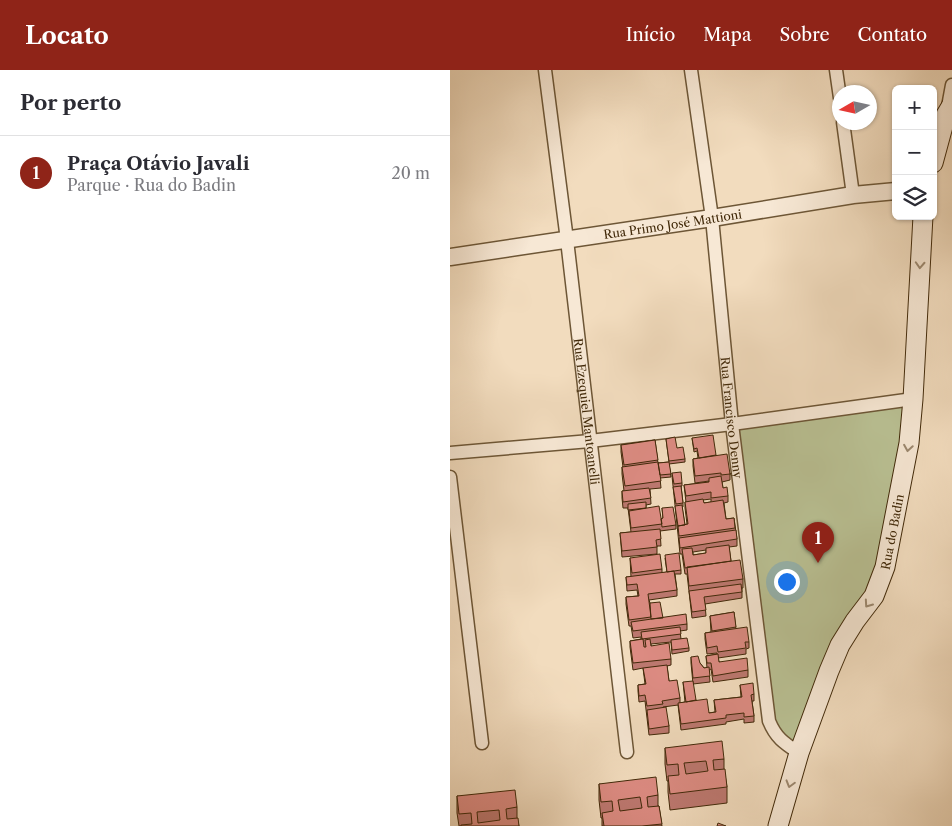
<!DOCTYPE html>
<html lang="pt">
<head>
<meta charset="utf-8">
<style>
	body { margin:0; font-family:"Libre Caslon Text",serif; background:#f2f2f3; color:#2b2b33 }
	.controls { position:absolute; right:15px; top:15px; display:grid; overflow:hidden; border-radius:8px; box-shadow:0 1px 4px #0004 }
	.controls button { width:45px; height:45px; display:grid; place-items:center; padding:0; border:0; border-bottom:1px solid #e1e1e2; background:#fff; color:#2b2b33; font:25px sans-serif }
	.compass { position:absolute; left:382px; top:15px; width:45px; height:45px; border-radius:50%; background:#fff; box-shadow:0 1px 4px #0004; rotate:261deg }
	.you { position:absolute; left:336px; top:511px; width:18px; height:18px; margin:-12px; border:4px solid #fff; border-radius:50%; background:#1a73e8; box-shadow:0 0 0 8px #1a73e833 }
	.badge { display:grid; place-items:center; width:32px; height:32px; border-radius:50%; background:#8f2418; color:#fff; font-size:16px; font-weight:700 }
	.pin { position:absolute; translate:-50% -41px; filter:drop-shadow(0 1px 2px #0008) }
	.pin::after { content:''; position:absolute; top:26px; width:18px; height:15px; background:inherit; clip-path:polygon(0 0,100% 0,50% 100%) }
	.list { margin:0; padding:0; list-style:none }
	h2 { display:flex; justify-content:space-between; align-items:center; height:65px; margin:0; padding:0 20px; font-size:21px }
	h2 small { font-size:16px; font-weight:400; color:#7c7c81 }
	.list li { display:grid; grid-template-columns:32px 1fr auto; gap:15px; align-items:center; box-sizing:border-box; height:75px; padding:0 20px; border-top:1px solid #e1e1e2 }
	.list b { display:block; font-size:19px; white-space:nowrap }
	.list p { margin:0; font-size:16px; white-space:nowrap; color:#7c7c81 }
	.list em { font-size:16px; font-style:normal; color:#7c7c81 }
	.icon { flex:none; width:28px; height:28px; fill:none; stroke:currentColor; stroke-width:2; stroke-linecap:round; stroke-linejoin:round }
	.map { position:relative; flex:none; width:502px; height:756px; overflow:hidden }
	header { display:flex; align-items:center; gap:30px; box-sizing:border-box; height:70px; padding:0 25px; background:#8f2418; color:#fff }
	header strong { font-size:24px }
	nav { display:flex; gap:28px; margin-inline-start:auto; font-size:18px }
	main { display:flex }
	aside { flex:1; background:#fff }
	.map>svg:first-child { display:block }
	.green { fill:#b9c093; stroke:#7d744e }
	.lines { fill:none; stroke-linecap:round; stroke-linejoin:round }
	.minor-casing { stroke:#6d5636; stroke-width:15 }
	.tertiary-casing { stroke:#6d5636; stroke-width:19 }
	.secondary-casing { stroke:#412909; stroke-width:21 }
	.minor { stroke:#f7e8d5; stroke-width:12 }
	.tertiary { stroke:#f7e8d5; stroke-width:16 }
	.secondary { stroke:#f7e8d5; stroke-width:19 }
	.wall { fill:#bd7870; stroke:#412909; fill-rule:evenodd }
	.building { fill:#dc8b82; stroke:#412909; fill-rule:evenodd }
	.oneway { stroke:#9c886f }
	.labels { text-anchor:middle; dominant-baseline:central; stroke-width:4; stroke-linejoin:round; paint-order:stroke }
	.street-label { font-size:12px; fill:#412909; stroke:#f7e8d5 }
</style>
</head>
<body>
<header>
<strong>Locato</strong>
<nav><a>Início</a><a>Mapa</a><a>Sobre</a><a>Contato</a></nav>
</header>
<main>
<aside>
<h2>Por perto<small></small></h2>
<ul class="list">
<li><span class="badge">1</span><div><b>Praça Otávio Javali</b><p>Parque · Rua do Badin</p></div><em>20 m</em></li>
</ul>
</aside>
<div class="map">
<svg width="502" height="756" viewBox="0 0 502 756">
	<rect width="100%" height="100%" fill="#f2dcbe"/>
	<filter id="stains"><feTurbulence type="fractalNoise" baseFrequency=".004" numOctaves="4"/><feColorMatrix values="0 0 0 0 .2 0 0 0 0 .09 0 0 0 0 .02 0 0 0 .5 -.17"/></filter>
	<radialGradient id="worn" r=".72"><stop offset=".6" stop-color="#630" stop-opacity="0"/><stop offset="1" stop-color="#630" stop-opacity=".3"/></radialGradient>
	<path class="green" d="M459,333L431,512L402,550L350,680L324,663L283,358Z"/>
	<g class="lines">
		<g class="minor-casing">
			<g id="minor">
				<path id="s1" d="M95,0L117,170L177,682"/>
				<path id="s2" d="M241,0L262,148L282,354L319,651C326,668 334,673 349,683"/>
				<path d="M386,0L390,28"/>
				<path d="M497,42L502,15"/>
				<path d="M393,52L403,125"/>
				<path d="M0,383L140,371L282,354L463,329"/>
				<path d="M0,407L32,673"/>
			</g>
		</g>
		<g class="tertiary-casing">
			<g id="tertiary">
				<path id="s3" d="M0,187L262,148L403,125L446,121"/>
			</g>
		</g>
		<g class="secondary-casing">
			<g id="secondary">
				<path d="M483,93L496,45L502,35"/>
				<path id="s4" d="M328,756L349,683L379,601L390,575L405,551L424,526L435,497L459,373L463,329L473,146"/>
			</g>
		</g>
		<use href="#minor" class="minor"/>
		<use href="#tertiary" class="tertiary"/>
		<use href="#secondary" class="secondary"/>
	</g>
	<path class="wall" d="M242,368L266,385L280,404V410L272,412L273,418L278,426V432L274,433L276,449L284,448L287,469V476L279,477L281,491L293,509V518H292V528L255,534L256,546L242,548L237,504H235L232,484H230L222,406V403L232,413V416H231L233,433V437H232L235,455L237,454L235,438V432H236L234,415L259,412V411L245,413L243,396V389L248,388L247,381L244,382ZM261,429V432L254,433L253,430ZM256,480V483L243,485V482Z
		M216,369L227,378L235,389V392L219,394L221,407L210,408L211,418L200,419L201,434L196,435V438L211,449L213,448L212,438L226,455V459L210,461L211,476H207V484L172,487L170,463L181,462L178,438H173L172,428V421H174L172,404V397H173L171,382V375L205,370L208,393L219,392Z
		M180,488L212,499V503L217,502L215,488L231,500V504H225L227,520V526L199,530L200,533L213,548L237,554V560L230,561L231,569L239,578V581L222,584L221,572L201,574V576L221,589V595L217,596L219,611L230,628V633L235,632L233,612L246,630L259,643L265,642L264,630L291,627L290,615L304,624V631H302L304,646V652L294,653V649L276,652V654L231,660L228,635L213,637L219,656V663L199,665L195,631L189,632L188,621V615L195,614L193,598L183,600L180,577V571L191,569V567L183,568L181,556H179L176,534V527L188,526L187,520L177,521L176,507H181Z
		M284,542L286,559L299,572V578L296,579V584L268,588L269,592L298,600V607L263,612L261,599L259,600L260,612L243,614L241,593V587L250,593L254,598H257L256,586L267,584V583L257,584L255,569V563L261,562L260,546Z
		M215,678L274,689V699L277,717V733L220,740L218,722V711H217L215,694Z
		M149,714L208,725V736H209L212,756H152V748H151L149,730Z
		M7,726L67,737V748L69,756H9L7,743Z"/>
	<path class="building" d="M263,365L266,385L249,388L247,378L244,379L242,368Z
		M225,367L227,378L233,377L235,389L219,391L216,369Z
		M205,370L208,390L174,395L171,375Z
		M277,384L280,404L271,405V403L245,406L243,389Z
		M208,392L211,411L175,416L172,397Z
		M219,392L221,404L210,405L208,393Z
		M231,402L232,413L224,414L222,403Z
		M271,406L273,418L277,417L278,426L261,428V422L236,426L234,415L259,412V408Z
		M231,416L233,433L226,434L223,417Z
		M199,418L201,428L173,432L172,421Z
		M253,429L254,433L273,430L276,449L284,448L285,458L229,466L228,456L238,454L235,432Z
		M196,432V438L178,440V434Z
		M232,435L235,455L228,456L225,436Z
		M209,436L212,454L181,458L179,441Z
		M223,437L226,455L212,457L211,449L213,448L212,438Z
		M210,459L211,469L206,470L207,477L172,481L170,463Z
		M286,460L287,469L230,478L229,468Z
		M279,475L281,491L235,498L232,479L242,478L243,485L256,483V478Z
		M229,483L231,500L217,502L215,485Z
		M210,484L212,499L182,503L180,488Z
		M290,490L293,509L239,516L237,497Z
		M224,501L227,520L198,524L201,547L179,550L176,527L189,526L187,514L177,515L176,507Z
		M291,514L292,522L254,527L256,540L242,542L239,521Z
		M210,532L213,548L201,549L200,533Z
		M284,542L286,557L262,561L260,546Z
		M236,544L237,554L183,561L181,552Z
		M230,557L231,564L192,569L191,562Z
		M297,557L299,572H295L296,578L268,582L267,576L257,578L255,563Z
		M237,568L239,578L222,580L221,570Z
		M193,569L194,577H196L195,570L200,569L201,576L219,573L221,589L183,593L180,571Z
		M268,584L269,592L297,588L298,600L263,606L261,593H257L256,586Z
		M248,586L250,593L254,598L259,597L260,606L243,608L241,587Z
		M217,595L219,611L227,610L230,628L212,631L213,634L197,636L195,625L189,626L188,615L196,614L193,598Z
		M243,611L246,630L236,632L233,612Z
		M303,613L304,624L301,625L304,646L294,647V643L276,645V648L231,654L228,633L257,629L259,643L266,642L264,630L292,627L290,615Z
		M216,637L219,656L199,659L197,640Z
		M272,671L274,689L263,690L264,700L275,699L277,717L220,724L218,706L229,705L228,694L217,695L215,678ZM256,691L258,701L236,704L234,693Z
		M206,707L208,725L197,727L198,737L209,736L212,754L192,756H154L152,743L163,741L162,731L151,732L149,714ZM190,727L192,738L170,741L168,730Z
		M65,720L67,737L56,739L57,749L68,748L69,756H11V755L22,754L21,743L9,744L7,726ZM49,740L50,750L28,753L27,742Z
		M268,753L276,756H267Z"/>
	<defs><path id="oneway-chevron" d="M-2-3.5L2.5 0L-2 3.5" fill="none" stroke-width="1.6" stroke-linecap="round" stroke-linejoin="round" transform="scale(1.25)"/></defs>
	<g class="oneway">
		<use href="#oneway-chevron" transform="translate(470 195) rotate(93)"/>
		<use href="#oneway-chevron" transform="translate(458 378) rotate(99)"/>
		<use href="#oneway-chevron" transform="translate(418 534) rotate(125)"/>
		<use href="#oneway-chevron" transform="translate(340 714) rotate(106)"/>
	</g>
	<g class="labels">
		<g class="street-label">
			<text stroke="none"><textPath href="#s3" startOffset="225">Rua Primo José Mattioni</textPath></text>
			<text stroke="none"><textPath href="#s1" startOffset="344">Rua Ezequiel Mantoanelli</textPath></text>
			<text stroke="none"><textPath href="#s2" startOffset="350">Rua Francisco Denny</textPath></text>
			<text stroke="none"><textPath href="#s4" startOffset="318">Rua do Badin</textPath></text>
		</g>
	</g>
	<rect width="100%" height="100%" filter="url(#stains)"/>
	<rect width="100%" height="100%" fill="url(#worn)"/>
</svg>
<div class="controls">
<button>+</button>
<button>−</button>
<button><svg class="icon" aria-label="layers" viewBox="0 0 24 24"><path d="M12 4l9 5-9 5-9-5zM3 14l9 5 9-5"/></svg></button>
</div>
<svg class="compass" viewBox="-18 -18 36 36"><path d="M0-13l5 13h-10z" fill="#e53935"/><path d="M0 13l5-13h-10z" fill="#7c7c81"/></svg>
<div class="you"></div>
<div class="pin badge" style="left:368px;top:493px">1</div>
</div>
</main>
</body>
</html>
